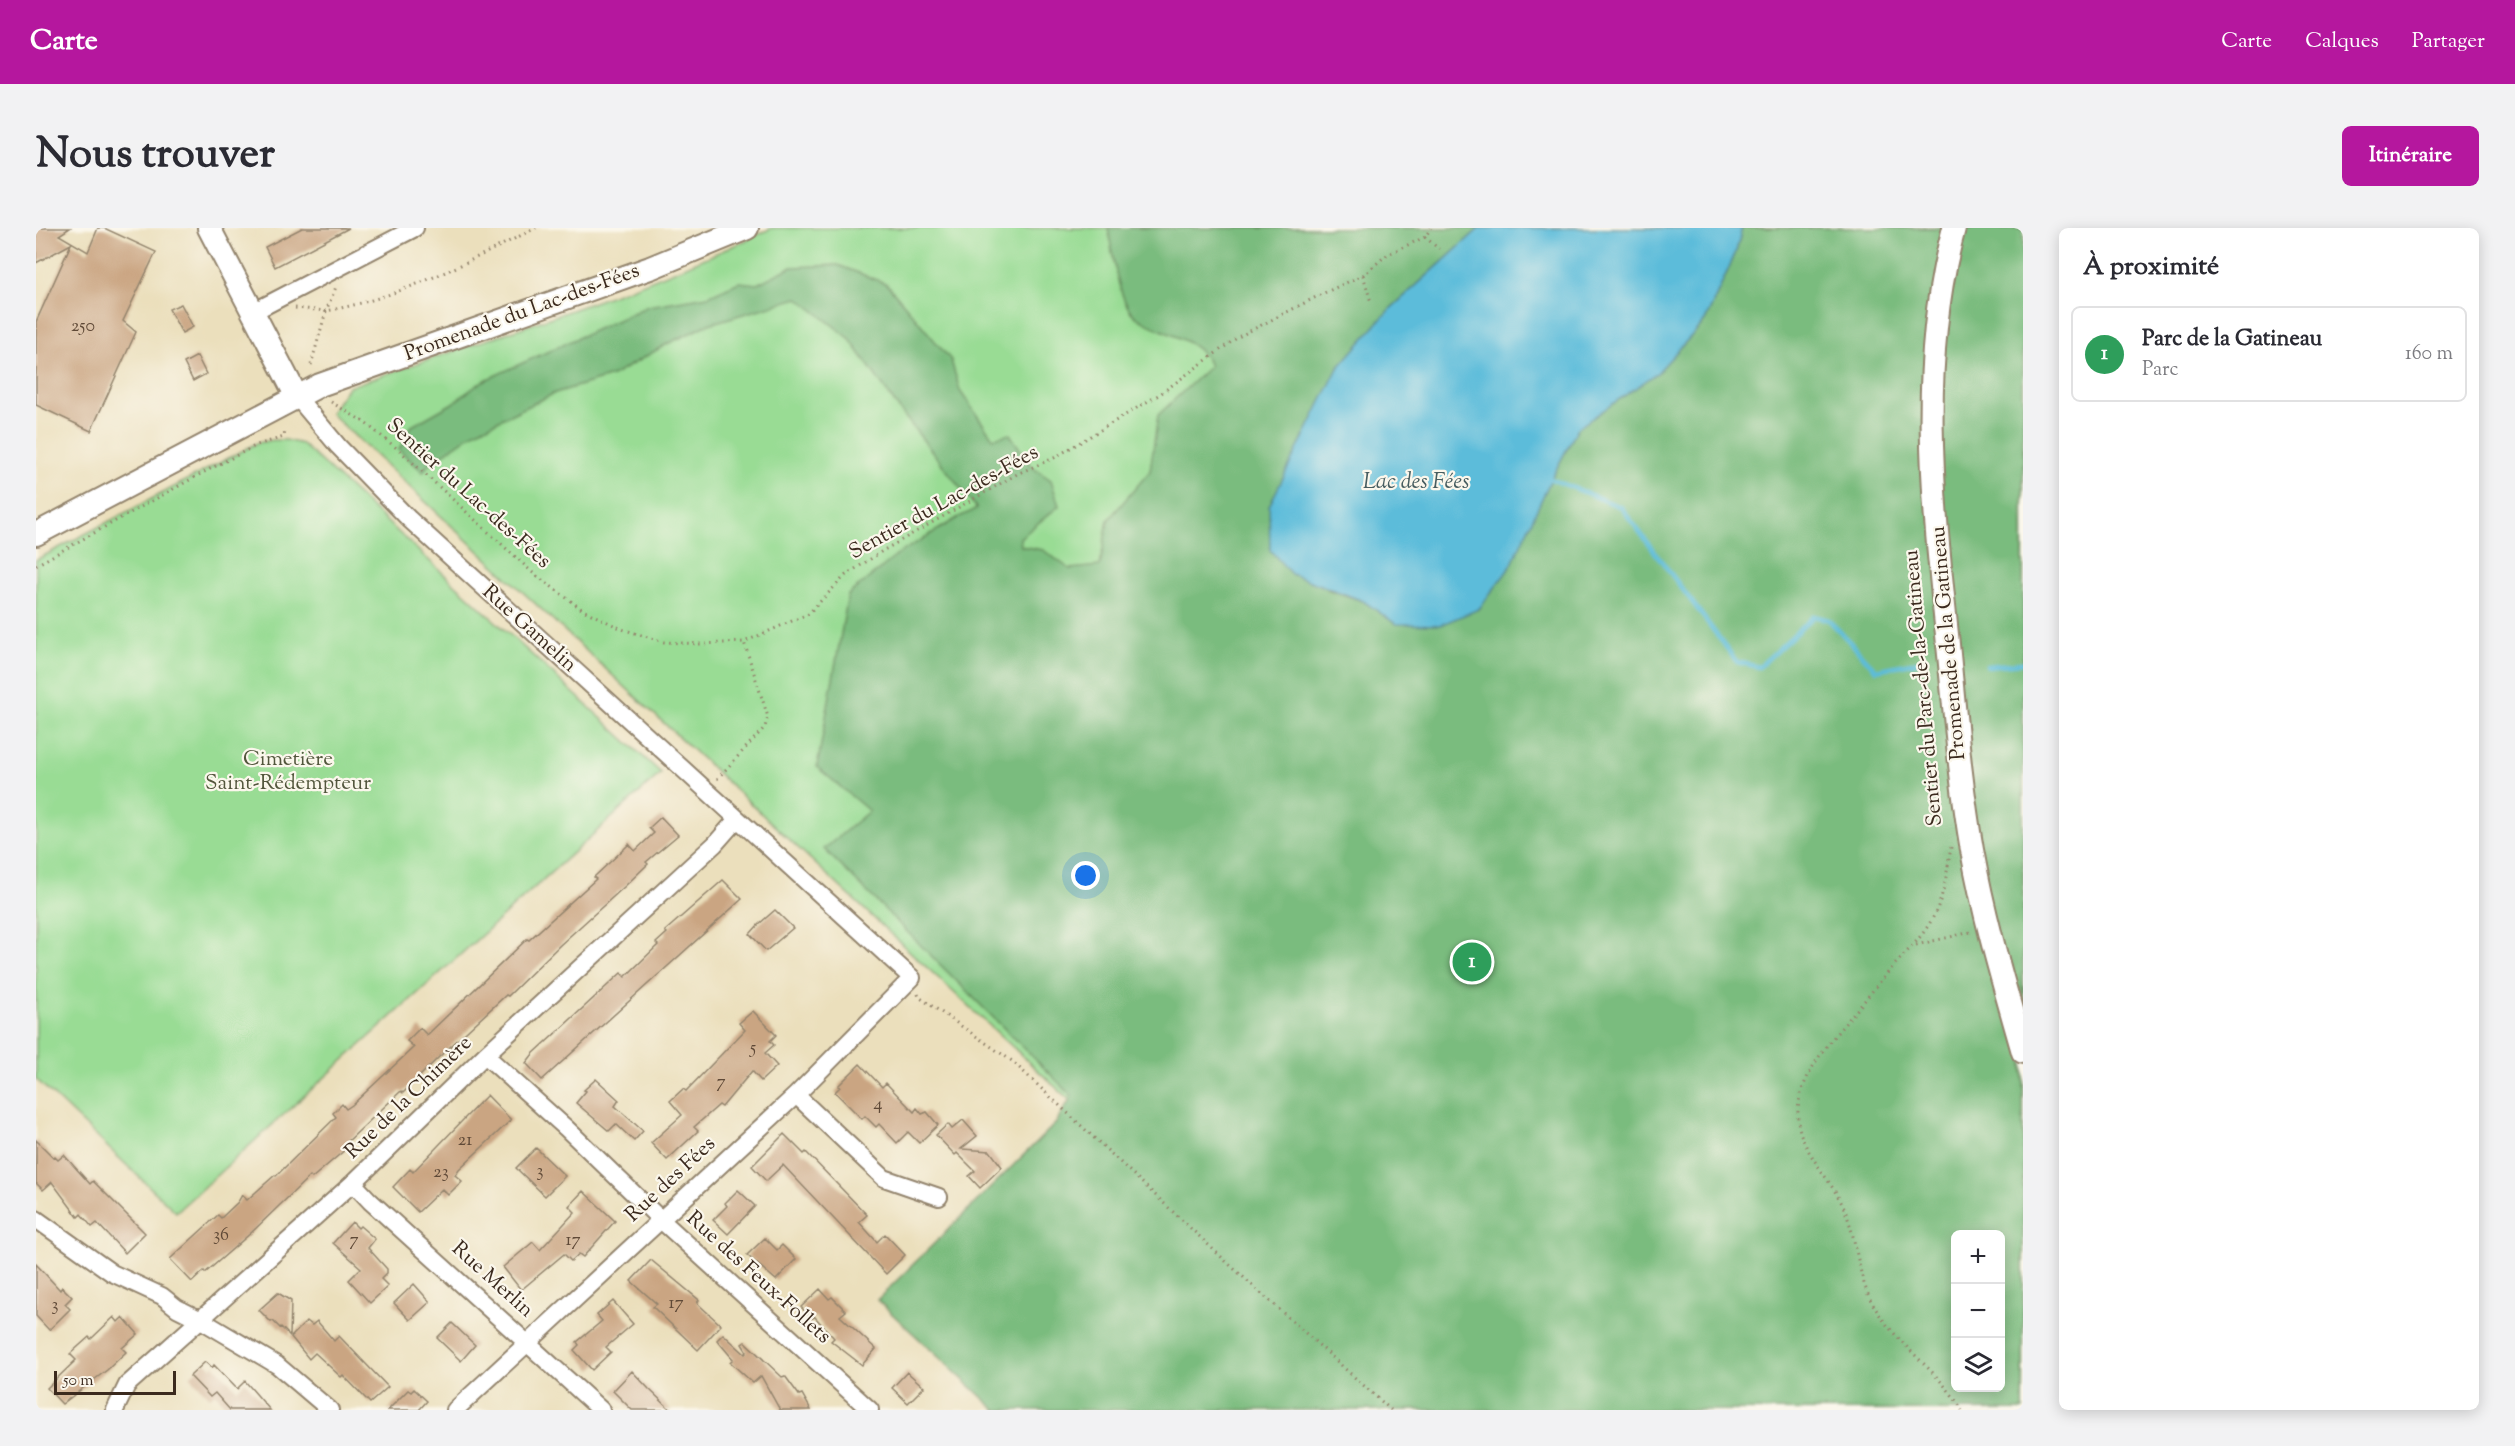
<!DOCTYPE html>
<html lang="fr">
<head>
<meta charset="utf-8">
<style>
	body { margin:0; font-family:"Sorts Mill Goudy",serif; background:#f2f2f3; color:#2b2b33 }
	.controls { position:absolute; right:18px; bottom:18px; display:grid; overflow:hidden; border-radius:9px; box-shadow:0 3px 15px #0003 }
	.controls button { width:54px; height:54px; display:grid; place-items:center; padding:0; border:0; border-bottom:2px solid #e1e1e2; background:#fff; color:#2b2b33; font:30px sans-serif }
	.scale { position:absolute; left:18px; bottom:15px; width:122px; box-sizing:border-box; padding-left:6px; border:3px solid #3b2a1e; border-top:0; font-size:16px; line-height:21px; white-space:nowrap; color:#3b2a1e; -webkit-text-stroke:4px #fbf7ec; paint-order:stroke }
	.you { position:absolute; left:1050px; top:648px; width:21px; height:21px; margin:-15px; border:4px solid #fff; border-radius:50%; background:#1a73e8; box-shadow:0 0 0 9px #1a73e833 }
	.badge { display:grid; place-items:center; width:39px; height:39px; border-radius:50%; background:#b5179e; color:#fff; font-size:20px; font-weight:700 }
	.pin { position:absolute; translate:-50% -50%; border:3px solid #fff; box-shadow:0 2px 6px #0006 }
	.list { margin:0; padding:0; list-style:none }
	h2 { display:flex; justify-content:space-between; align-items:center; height:78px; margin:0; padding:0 24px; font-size:26px }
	h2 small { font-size:20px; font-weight:400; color:#7c7c81 }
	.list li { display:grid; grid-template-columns:39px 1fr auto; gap:18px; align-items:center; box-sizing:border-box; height:96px; margin:0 12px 12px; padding:0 12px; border:2px solid #e1e1e2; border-radius:9px }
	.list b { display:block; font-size:22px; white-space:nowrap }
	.list p { margin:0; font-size:20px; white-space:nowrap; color:#7c7c81 }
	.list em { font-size:20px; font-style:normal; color:#7c7c81 }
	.icon { flex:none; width:33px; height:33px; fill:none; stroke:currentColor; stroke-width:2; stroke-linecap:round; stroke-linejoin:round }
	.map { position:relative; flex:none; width:1987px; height:1182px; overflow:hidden; border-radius:9px }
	header { display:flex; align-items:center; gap:36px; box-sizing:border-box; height:84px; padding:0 30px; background:#b5179e; color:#fff }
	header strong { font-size:28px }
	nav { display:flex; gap:33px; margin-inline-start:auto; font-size:21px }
	.intro { display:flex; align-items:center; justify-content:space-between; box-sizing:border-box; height:144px; padding:0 36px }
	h1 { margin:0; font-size:42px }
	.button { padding:15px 27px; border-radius:9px; background:#b5179e; color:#fff; font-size:21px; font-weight:700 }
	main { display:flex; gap:36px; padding:0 36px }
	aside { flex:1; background:#fff; border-radius:9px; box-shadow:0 3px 15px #0003 }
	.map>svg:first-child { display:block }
	.green { fill:#99dc94; stroke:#6a8359; stroke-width:1.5; fill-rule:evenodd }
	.forest { fill:#7abc7e; stroke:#5a734e; stroke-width:1.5; fill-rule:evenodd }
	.water { fill:#5cbcda; stroke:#4c737c; stroke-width:1.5 }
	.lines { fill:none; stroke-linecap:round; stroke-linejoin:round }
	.stream { stroke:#5cbcda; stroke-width:4.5 }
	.building { fill:#caa582 }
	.street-casing { stroke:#93846d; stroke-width:20 }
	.secondary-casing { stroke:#93846d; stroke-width:26 }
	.path { stroke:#93846d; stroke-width:3; stroke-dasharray:1.5 4.5; stroke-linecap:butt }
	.street { stroke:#fff; stroke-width:16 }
	.secondary { stroke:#fff; stroke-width:22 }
	.labels { text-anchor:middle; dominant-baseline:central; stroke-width:4.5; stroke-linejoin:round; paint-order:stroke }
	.number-label { font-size:18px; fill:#5f4937 }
	.street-label { font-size:21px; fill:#3b2a1e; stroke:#fbf7ec }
	.park-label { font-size:21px; fill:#52563c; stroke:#fbf7ec }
	.water-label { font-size:22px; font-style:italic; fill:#475d60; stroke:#fbf7ec }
</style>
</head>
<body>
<header>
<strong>Carte</strong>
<nav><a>Carte</a><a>Calques</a><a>Partager</a></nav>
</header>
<div class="intro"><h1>Nous trouver</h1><a class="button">Itinéraire</a></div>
<main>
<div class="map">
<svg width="1987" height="1182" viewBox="0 0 1987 1182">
	<rect width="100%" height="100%" fill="#fbf7ec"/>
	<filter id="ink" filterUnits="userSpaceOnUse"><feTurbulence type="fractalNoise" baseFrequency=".0167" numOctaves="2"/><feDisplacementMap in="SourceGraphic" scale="12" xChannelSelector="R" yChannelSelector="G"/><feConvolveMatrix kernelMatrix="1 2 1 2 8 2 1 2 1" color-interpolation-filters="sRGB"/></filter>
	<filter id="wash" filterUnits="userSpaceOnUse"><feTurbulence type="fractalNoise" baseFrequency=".008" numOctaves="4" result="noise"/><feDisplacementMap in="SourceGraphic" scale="24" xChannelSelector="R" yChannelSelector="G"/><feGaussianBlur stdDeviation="1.35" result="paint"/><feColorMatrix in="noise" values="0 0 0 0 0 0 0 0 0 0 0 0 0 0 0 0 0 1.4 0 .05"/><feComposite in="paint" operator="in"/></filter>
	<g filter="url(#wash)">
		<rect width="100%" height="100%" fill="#ebdfbc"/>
		<path class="green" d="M736,0H1987V1182L1277,1098L294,185L312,159C454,110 600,65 736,0ZM1920,1006H1964V1160H1920Z
			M237,212H250L266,216L625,545L140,984L0,851V332L221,215Z"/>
		<path class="forest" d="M1072,0H1444L1352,83L1233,278L1291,361L1327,373L1360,396L1443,381L1474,338L1515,251L1542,200L1621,145L1669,93L1700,24L1706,0H1987V1182H960L841,1072L1020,895L1036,868L788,621L833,583L781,539L812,367L865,324L923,289L941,281L866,185L813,110L762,70L673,96L631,116L576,148L519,165L439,204L393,236L387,244L363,222L374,199L415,176L447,153L612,78L672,68L703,54L721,56L755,39L802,37L851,56L915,132L924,163L957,210L974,206L996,239L1015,252L1023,278L984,310L985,318L1007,322L1034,341L1064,338L1072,292L1114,243L1122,187L1174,138C1164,109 1121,106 1099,88C1082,74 1076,22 1072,0ZM1920,1006H1964V1160H1920Z"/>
		<path class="water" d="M1444,0H1706L1700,24L1669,93L1621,145L1542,200L1515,251L1475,338L1443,381L1404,397L1360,396L1327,373L1255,346L1234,322L1233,278L1302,140L1352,83Z"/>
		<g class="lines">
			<path class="stream" d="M1515,251L1585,279L1701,434L1723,439L1778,388L1793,392L1840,442L1880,434
				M1951,438L1987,435"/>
		</g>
		<g id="blocks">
			<path class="building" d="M0,0H34L23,7L52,24L62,0H68L120,24L87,93L100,104L55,203L0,177V94L35,16L0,35Z
				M266,0H313L239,39L229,19Z
				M145,76L157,99L146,105L133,81Z
				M161,128L170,146L157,153L148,135Z
				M625,589L642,607L610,634L612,636L588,659L524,717L472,768L470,767L402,830L367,865L365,863L307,918L310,921L276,950L274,948L216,1004L169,1045L168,1043L156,1054L134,1031L182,987L185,990L202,974L206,967L211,972L239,947L240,948L300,889L297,885L306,876L310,881L316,877L378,819L371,813L384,800L391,807L491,711L493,712L560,651L558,649L588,621L593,616L599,623L618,605L613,600Z
				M687,652L706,671L506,852L490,835L497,826L585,745L589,749L622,717L620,715L631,705L629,703Z
				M739,682L757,700L730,723L714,706L723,696Z
				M717,783L740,807L734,813L738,817L729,825L741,838L725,853L716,843L686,879L683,877L658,899L662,903L631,932L615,915L646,887L634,873L647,861L650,863L709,802L703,795Z
				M824,836L846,859L850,855L878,884L881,880L886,886L891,884L902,897L883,915L872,904L861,915L843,896L840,899L829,888L826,891L799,864L804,859L802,858Z
				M560,851L583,872L579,878L607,903L598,913L580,896L573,903L540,875L550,863L548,862Z
				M451,867L475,892L423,941L419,947L426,953L412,967L406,961L382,984L357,959L374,941L377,944Z
				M927,892L941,908L925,921L954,923L966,939L944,960L933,948L939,943L921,925L919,927L900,907L912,896L916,901Z
				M748,906L768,926L770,924L831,987L823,994L841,1014L849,1006L869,1027L850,1046L747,937L730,953L716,938Z
				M0,912L18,930L19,929L22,932L28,927L54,956L57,953L109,1005L89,1025L61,995L56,999L45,986L42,989L16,954L7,962L0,955Z
				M500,920L529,948L509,968L480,940Z
				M702,962L719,978L692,1006L677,992L691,978L689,975Z
				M547,963L579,993L547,1029L543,1026L535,1033L528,1026L485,1062L467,1039L497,1014L504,1022L539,984L533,978Z
				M316,994L322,1000L324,998L339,1011L332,1020L351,1041V1045L345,1051L352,1058L334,1075L313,1052L325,1040L297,1015Z
				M729,1010L741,1022L746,1017L760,1031L740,1052L711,1027Z
				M615,1032L663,1072L661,1075L685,1097L662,1122L617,1079L621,1076L595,1053Z
				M0,1036L24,1062L26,1059L36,1069L29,1076L34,1081L13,1102L0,1088Z
				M378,1056L394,1074L374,1092L358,1075Z
				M784,1061L793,1071L796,1069L810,1083L804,1088L840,1121L826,1137L795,1113L798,1110L778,1088L776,1091L765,1079Z
				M242,1065L255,1073L254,1108L245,1099L244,1100L237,1093L235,1094L223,1082Z
				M577,1073L597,1096L570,1119L575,1124L556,1142L538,1122L543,1117L541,1114L566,1093L561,1087Z
				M78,1089L82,1094L87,1089L102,1106L86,1120L90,1124L71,1142L26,1176L11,1160L40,1132L34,1126L53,1109L55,1111Z
				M271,1093L276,1097L281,1093L298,1113L303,1108L352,1159L334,1175L307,1147L305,1149L279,1125L273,1131L255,1109Z
				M416,1095L439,1117L425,1133L401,1110Z
				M687,1106L709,1126L711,1124L706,1116L709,1114L746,1149L749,1148L763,1167L766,1166L775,1182H744L725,1148L717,1155L694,1134L697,1131L681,1112Z
				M169,1134L176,1140L178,1137L201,1161L209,1153L234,1182H194L179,1165L174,1169L154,1148Z
				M596,1143L613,1161L635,1182H596L577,1163Z
				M871,1144L888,1159L872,1175L856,1160Z
				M378,1161L391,1173L383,1182H352L372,1162L375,1164Z"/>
		</g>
	</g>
	<g filter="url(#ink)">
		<use href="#blocks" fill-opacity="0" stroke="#93846d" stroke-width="1.5"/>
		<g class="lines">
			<g class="street-casing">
				<path id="street" d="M217,84L379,0
					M261,169L302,218L373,291L876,750L760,867L419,1182
					M449,827L530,900L625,992L834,1182
					M760,867L848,950L903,969
					M317,955L334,973L565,1182
					M0,991L76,1045L126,1068L141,1080L165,1092L241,1137L294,1182
					M79,1182L91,1157L317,955L449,827L679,616L701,591"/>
			</g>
			<g class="secondary-casing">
				<path id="secondary" d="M173,0L261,169
					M1918,0C1883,129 1896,265 1910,397C1918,472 1923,547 1936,622C1948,690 1968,757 1987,824
					M0,306L284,157L614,40L711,0"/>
			</g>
			<path class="path" d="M1389,9L1403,21
				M1327,47L1335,74
				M259,80L290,83L300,59
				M275,137L290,83C367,69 431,34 500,0
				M295,174L328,194L363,222L497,345L547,382L586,401L628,414L664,416L708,414L772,386L810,347L848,322L983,245L1018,230L1124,166L1202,109L1288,65L1327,47L1352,26L1389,9L1395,0
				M0,337L170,243L221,217L248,209L249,203
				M681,551L729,499L732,489L708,414
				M1915,619C1911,643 1908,671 1895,693C1884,712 1868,726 1854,742C1842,756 1831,770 1819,784C1790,817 1747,865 1767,912C1778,936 1796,955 1807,978C1822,1010 1820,1048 1838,1078C1861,1118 1903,1142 1926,1182
				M1880,717L1935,704
				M882,766L883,769L976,833L1196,1039L1355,1182"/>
			<use href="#street" class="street"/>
			<use href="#secondary" class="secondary"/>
		</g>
	</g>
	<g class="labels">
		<g class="number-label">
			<text x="47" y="99">250</text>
			<text x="717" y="821">5</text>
			<text x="685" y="855">7</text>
			<text x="842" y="877">4</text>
			<text x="429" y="913">21</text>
			<text x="504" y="944">3</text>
			<text x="405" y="945">23</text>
			<text x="185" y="1008">36</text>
			<text x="318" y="1013">7</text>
			<text x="537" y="1013">17</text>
			<text x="640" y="1076">17</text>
			<text x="19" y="1078">3</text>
		</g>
		<g class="street-label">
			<text transform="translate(486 85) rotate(-20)">Promenade du Lac-des-Fées</text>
			<text transform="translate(432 266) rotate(42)">Sentier du Lac-des-Fées</text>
			<text transform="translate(908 275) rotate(-29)">Sentier du Lac-des-Fées</text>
			<text transform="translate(493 401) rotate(42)">Rue Gamelin</text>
			<text transform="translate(1913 415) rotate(-95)">Promenade de la Gatineau</text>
			<text transform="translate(1888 460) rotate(-95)">Sentier du Parc-de-la-Gatineau</text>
			<text transform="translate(373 870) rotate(-44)">Rue de la Chimère</text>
			<text transform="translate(635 952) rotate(-43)">Rue des Fées</text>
			<text transform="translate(722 1050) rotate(42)">Rue des Feux-Follets</text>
			<text transform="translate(456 1052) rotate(42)">Rue Merlin</text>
		</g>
		<g class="park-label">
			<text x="252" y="532">Cimetière<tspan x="252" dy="24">Saint-Rédempteur</tspan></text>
		</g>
		<g class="water-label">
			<text x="1380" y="255">Lac des Fées</text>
		</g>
	</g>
</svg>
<div class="controls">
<button>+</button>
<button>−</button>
<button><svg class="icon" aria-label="layers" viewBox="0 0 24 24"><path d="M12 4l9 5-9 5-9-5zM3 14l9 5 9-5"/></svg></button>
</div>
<div class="scale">50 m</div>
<div class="you"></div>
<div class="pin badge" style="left:1436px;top:734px;background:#2e9e5b">1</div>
</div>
<aside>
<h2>À proximité<small></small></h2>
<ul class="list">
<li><span class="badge" style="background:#2e9e5b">1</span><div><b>Parc de la Gatineau</b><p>Parc</p></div><em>160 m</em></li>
</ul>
</aside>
</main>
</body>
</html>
